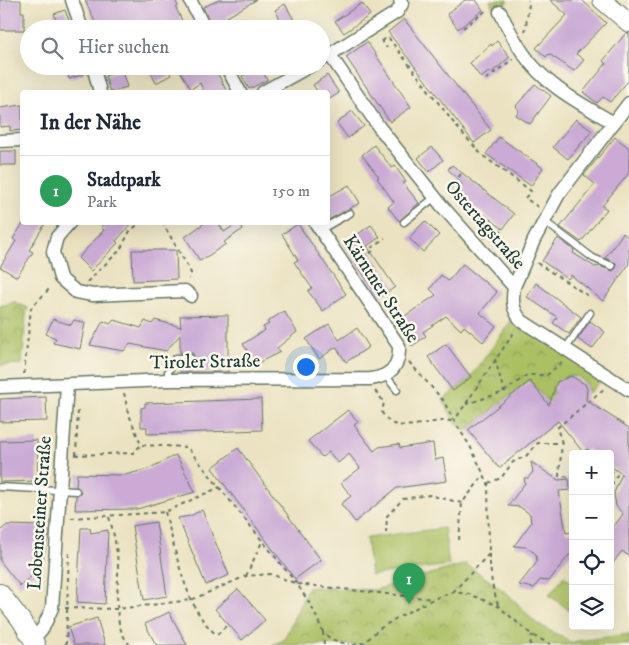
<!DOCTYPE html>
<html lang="de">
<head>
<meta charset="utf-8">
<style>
	body { margin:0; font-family:"IM FELL DW Pica",serif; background:#f2f2f3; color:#1f2937 }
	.controls { position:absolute; right:15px; bottom:15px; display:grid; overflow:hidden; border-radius:5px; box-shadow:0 5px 20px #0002 }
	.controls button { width:45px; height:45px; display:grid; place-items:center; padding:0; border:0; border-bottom:1px solid #e0e1e3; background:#fff; color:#1f2937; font:25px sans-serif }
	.you { position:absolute; left:305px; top:366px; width:18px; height:18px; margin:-12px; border:4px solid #fff; border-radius:50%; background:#1a73e8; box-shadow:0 0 0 8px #1a73e833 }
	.badge { display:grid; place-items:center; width:32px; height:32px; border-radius:50%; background:#7c3aed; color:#fff; font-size:16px; font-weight:700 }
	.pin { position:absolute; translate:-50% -41px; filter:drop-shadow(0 1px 2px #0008) }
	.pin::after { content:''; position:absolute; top:26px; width:18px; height:15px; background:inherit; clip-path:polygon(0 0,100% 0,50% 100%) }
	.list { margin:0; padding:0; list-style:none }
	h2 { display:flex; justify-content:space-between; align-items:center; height:65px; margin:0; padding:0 20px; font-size:21px }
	h2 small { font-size:16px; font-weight:400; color:#747a83 }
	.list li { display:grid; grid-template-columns:32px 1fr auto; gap:15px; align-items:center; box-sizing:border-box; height:70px; padding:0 20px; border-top:1px solid #e0e1e3 }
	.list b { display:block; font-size:19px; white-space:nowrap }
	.list p { margin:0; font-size:16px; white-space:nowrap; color:#747a83 }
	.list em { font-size:16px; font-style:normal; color:#747a83 }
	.icon { flex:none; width:28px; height:28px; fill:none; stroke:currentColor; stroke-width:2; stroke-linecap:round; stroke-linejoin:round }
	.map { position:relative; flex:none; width:629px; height:645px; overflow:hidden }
	.search { position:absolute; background:#fff; box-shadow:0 5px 20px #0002; left:20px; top:20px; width:310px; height:55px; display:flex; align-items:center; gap:12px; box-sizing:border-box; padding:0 18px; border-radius:28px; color:#747a83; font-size:19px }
	.panel { position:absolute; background:#fff; box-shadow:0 5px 20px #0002; left:20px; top:90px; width:310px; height:135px; border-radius:5px }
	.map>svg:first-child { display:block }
	.park { fill:url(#park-crowns); stroke:#657e4c }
	.pitch { fill:#abc064; stroke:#657e4c }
	.building { fill:#cbabd5 }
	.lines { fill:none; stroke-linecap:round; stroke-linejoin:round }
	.lane-casing { stroke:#667765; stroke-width:9 }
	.street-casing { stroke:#667765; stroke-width:15 }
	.secondary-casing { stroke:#667765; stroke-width:20 }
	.path { stroke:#667765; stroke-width:2; stroke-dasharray:4 4; stroke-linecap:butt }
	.lane { stroke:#fff; stroke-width:6 }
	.street { stroke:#fff; stroke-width:12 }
	.secondary { stroke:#fff; stroke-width:18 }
	.labels { text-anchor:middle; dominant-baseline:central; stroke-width:5; stroke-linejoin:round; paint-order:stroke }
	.street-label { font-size:19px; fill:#1f3d34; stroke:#fbf7ec }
</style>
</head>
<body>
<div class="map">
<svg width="629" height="645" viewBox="0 0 629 645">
	<defs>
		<pattern id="park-crowns" width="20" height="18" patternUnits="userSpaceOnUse" patternTransform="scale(1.25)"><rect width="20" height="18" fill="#abc064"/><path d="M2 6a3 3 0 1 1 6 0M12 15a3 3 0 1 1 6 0" fill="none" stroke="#8b9d53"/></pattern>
	</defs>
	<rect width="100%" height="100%" fill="#fbf7ec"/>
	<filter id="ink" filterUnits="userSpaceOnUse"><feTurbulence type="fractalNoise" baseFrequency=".02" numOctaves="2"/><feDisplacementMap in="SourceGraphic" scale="10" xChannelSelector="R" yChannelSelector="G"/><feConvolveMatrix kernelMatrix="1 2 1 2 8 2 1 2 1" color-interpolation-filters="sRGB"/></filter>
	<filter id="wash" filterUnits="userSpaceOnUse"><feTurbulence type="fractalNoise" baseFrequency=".0096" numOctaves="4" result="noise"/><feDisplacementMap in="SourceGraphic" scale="20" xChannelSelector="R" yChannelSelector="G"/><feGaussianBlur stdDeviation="1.12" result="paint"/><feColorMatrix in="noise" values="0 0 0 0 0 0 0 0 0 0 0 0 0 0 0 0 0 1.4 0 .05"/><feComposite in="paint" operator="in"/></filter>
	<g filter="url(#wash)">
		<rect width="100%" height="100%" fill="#eae2c0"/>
		<path class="park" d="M490,0H508L506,4L493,8Z
			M15,302L28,308L26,313L22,364L0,365V306Z
			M516,314L607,375L589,393L586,383L577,376L560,378L553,386V401L549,403L529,380L466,431L454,421L443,400L471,377Z
			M466,564L509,595L536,623L571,642L629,634V645H272L284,640L308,587L374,590Z"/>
		<path class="pitch" d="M444,528L449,565L371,575L366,538Z
			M564,576L573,583V613L549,595Z"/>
		<g id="blocks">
			<path class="building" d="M0,0H21V12H24V30H0Z
				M85,0H175L178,6L176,8L186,29H98Z
				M219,0H256L227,17L233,29H213L203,7Z
				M465,0H476L483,10L458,29L447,14Z
				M550,0H582L606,23L576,54L584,60L574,71L549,54L546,57L536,48L567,15Z
				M362,3L370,15L344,33L335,21Z
				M285,4L299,29H286L275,10Z
				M65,10L72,29H59L54,14Z
				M404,19L491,130L474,143L388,32Z
				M626,33H629V80L610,102L603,97L597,103L583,92L606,64L603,61Z
				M497,41L510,57L491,73L490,71L481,78L470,63L491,44L492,46Z
				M367,42L411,107L390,122L346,57Z
				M65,66H82L84,74L69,79Z
				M153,66H166L171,75L156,83L149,69Z
				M188,66H218L219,71L217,72L227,92H204L200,83L191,89L180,71Z
				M260,66L267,80L249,89L242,76Z
				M122,71L127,87L110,92L105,76Z
				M327,75L339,93L328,100V92H318L313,85Z
				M535,84L551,96L530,124L516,115L519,110L516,106Z
				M22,105V130L10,131V126L0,127V108Z
				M352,111L364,126L348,138L337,123Z
				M576,119L592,131L568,159L553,147Z
				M499,137L543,168L531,186L486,154Z
				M615,137L629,148V173L602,206L607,209L581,242L560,227L595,184L584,175Z
				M374,145L392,168L395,166L406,182L403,183L419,203L399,221L388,207L394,202L377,178L379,177L362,155Z
				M432,147L443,160L429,172L418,158Z
				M0,151H16V165H0Z
				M452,165L514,214L503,229L455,192L462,184L448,169Z
				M349,185L360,203L328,220V197Z
				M425,221L439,235L423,252L409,238Z
				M24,222H46L29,250L33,252L17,277L0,267L16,241L13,239Z
				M105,222H133L116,241L118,243L91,271L78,258L104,230L101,227Z
				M206,222H218L224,232L239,222L243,229L224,242L226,244L200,261L185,237Z
				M298,224L346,294L323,311L308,291L312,288L294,262L298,260L282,234Z
				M371,225L380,237L367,246L395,287L379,298L344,244Z
				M623,233L629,238V264L603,301L571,275L568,279L542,261L558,238L574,250L573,253L595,267L599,266L613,271L616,268V263L605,258Z
				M132,250H176L177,279L133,281Z
				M463,264L497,292L480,313L496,326L483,342L464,326L461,330L446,316L423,332L426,336L412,346L396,322L436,295L430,289L441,275L448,281Z
				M536,283L581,317L569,334L553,323L557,317L527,297Z
				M284,311L297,332L277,348L280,352L256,364L243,344L265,330L263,327L269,324L267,322Z
				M228,315V372H180V363H192L195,358L192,353H180V335L166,351L130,344L124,351L90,345L103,321L110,324L114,320L141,328L145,321L152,324L155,320L181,327L180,316Z
				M53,319L71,325L74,320L85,323L80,349L53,343L56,338L46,334Z
				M590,321L605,332L592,349L578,339Z
				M329,324L339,340L357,328L369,347L346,362L336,347L319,359L306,339Z
				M446,344L471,377L453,391L428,357Z
				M571,376L585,384L587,389L586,400L629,428V556L622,551L610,567V526L615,525L623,514L616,506L614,493L622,474L610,466V454H594L587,449L583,452L558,421L499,468L468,430L530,381L549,405L557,382Z
				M46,397L47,421L0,422V399Z
				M261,399L262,430L147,434V427H141V408L145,407V403Z
				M348,410L358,422L354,425L374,451L379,447L399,444L400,448L433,443L435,460L443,458L447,481L397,488L355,522L341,504L351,496L341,483L360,468L349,454L338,463L329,452L322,457L308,441Z
				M37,440L38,481L0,482V441Z
				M238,448L321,560L295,579L212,468Z
				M176,455L195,492L137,509L75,510L76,496L81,492L76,486L77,474L125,475L148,469Z
				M531,462L558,480L569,479L570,490L559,491L566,533L573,532V554L569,555L549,581L540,580L534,588L519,585L537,562L536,554L526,547L514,546L531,523L530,514L520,507L508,506L525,483L524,478H528L533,472Z
				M202,510L229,575L206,585L178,518L190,516Z
				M156,522L167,596L144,600L132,526Z
				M7,525L44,526L49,532L41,568L20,586L0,561V531Z
				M81,528H90L91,533L108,530L105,604L77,602Z
				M238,589L265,620L242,640L215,609Z
				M169,612L187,645H156L145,624Z
				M97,618L105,645H74L68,627Z"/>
		</g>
	</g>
	<g filter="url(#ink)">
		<use href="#blocks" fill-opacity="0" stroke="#667765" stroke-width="1"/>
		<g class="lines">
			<g class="lane-casing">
				<path id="lane" d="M544,221L593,258L612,266
					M404,222L435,197
					M320,230L350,213
					M566,348L590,313
					M386,376L397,390
					M168,380V372L176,358H190
					M0,487L76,491"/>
			</g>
			<g class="street-casing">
				<path id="street" d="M72,0L82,29
					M190,0L205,29
					M500,12C507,26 514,40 523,53C545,86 580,103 614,123
					M330,55L379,127L442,206L514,287C512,301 512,310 522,321L629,390
					M321,60L397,12L402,4L400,0
					M93,66L100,92
					M226,66L240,92
					M263,92L310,66
					M0,141L22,140
					M70,222L57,237L53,252L60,278L76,292L93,295L185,291L191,296
					M514,287L534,240L559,194L629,103
					M0,387L168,380L371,379C391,376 400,366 399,346L315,222
					M34,638L43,628L52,608L67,385"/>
			</g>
			<g class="secondary-casing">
				<path id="secondary" d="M602,0L629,23
					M0,593L21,620L36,645"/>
			</g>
			<path class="path" d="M463,28L488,9
				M525,32L529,4L528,0
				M381,40L387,48
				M382,41L388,37L456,126L482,155L531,191L525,198L538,207
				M486,79L513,59
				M449,190L461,174
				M448,191L502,232
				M162,222L188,267L191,273L189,279
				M484,238L495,227
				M357,263L373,251L371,248L385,238
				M537,263L590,297
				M87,282L120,250L130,231L141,222
				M495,359L504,392
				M409,362L443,400L454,421
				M24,374L31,308L51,287
				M375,391L384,402L382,413C386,418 390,424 397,425C415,428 435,419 454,421
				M124,393L128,412L141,445L187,447L297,584L312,607L323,632L331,639L349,645
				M466,404L504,392L527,375H547L563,361
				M562,443L557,428L605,388
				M75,455L133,453L141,445
				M76,455L78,410
				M610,470L617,475L613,482L610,498
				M488,483L501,478L513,462L526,456L538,443H562L559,476L573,477
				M165,512C176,550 185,610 217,635L228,624
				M109,517C114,533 117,549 118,566C119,591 111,625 130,645
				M71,518L165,512L220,487
				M386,533L387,516L403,499L429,495L462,503L484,475
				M459,540L462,503
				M489,554L492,584L498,605
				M246,576L262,542
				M453,592L489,554L488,483L470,446L454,421L515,331
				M65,608L117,609L191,600L246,576L271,574L297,584L433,599
				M323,632L324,645
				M66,645L69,549
				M353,645L363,643
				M362,645L379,629L395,619L433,599L453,592L469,594L498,606L532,635L552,645
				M530,645L532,635"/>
			<use href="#lane" class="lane"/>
			<use href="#street" class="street"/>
			<use href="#secondary" class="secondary"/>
		</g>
	</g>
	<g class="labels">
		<g class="street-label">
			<text transform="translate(485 225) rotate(49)">Ostertagstraße</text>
			<text transform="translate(381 289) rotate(57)">Kärntner Straße</text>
			<text transform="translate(205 362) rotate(-1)">Tiroler Straße</text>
			<text transform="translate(40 513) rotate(-86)">Lobensteiner Straße</text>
		</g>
	</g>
</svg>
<div class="controls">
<button>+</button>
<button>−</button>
<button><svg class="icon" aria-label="locate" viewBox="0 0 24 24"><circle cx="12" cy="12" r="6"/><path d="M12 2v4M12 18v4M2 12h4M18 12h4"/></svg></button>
<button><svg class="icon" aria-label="layers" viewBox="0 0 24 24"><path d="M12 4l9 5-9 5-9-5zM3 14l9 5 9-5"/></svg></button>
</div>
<div class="you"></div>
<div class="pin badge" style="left:409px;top:604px;background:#2e9e5b">1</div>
<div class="search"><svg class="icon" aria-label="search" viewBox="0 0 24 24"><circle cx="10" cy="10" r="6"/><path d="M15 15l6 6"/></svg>Hier suchen</div>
<section class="panel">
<h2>In der Nähe<small></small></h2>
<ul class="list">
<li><span class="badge" style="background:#2e9e5b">1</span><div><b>Stadtpark</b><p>Park</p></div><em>150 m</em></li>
</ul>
</section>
</div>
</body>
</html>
